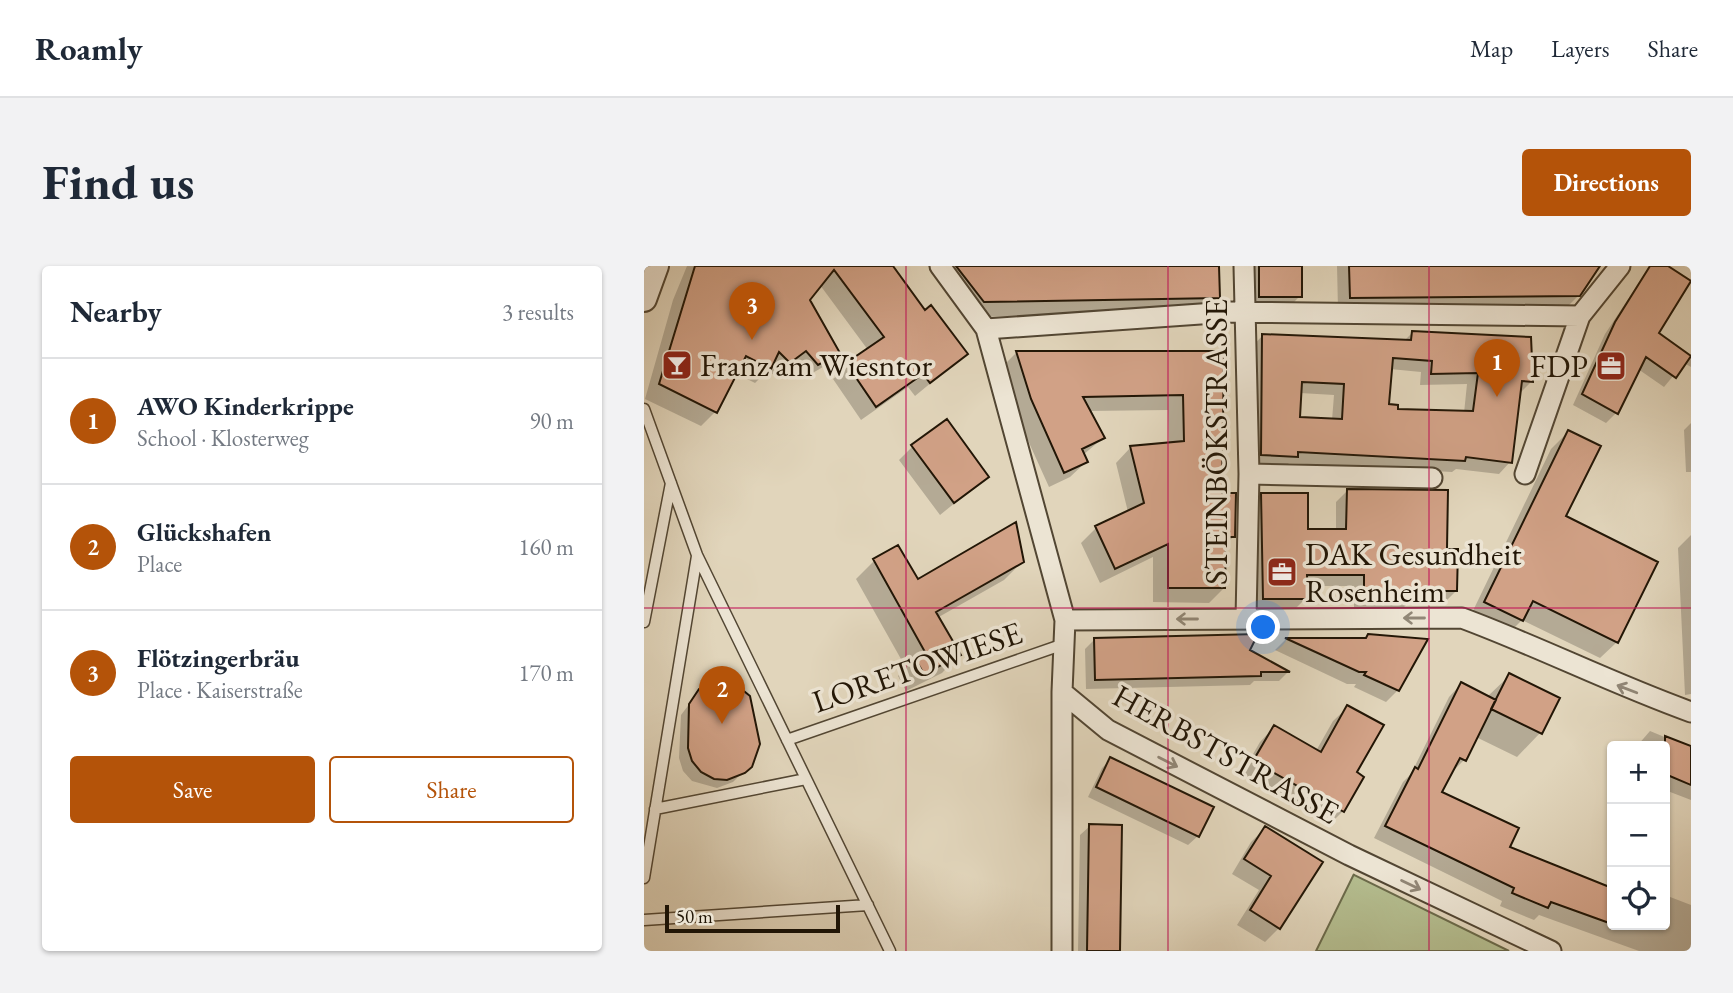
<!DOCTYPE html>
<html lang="en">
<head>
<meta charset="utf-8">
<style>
	body { margin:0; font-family:"EB Garamond",serif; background:#f2f2f3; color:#1f2937 }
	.controls { position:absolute; right:21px; bottom:21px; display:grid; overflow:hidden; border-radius:7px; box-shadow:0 2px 5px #0004 }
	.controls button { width:63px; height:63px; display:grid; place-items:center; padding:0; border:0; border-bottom:2px solid #e0e1e3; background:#fff; color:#1f2937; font:35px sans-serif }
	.scale { position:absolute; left:21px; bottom:18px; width:175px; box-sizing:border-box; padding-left:7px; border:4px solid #221606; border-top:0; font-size:19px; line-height:24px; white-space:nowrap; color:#221606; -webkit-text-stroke:5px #ece4d3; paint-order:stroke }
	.you { position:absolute; left:620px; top:362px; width:24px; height:24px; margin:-18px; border:5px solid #fff; border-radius:50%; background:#1a73e8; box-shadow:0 0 0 10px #1a73e833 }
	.badge { display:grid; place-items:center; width:46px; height:46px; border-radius:50%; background:#b45309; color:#fff; font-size:23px; font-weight:700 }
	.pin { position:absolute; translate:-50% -58px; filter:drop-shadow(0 2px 4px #0008) }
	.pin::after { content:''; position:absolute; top:37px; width:24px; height:21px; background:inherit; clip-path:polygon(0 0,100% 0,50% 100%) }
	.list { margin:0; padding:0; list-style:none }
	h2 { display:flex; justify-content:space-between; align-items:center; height:91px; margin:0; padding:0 28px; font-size:30px }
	h2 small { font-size:23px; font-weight:400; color:#747a83 }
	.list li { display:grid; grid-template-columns:46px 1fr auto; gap:21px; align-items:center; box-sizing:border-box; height:126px; padding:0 28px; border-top:2px solid #e0e1e3 }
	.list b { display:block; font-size:26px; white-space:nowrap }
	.list p { margin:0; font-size:23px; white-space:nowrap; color:#747a83 }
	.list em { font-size:23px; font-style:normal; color:#747a83 }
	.actions { display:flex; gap:14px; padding:21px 28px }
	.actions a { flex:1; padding:16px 0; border:2px solid #b45309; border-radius:7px; text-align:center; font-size:24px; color:#b45309 }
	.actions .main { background:#b45309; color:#fff }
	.icon { flex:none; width:38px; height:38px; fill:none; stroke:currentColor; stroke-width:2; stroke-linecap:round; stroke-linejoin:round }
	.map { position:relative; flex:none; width:1047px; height:685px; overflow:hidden; border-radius:7px }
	header { display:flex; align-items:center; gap:42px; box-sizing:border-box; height:98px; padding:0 35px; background:#fff; border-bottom:2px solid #e0e1e3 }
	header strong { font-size:33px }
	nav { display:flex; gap:38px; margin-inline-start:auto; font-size:24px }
	.intro { display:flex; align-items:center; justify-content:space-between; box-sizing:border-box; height:168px; padding:0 42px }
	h1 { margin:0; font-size:49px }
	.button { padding:18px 32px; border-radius:7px; background:#b45309; color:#fff; font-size:24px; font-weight:700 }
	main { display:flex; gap:42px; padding:0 42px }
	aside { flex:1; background:#fff; border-radius:7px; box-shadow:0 2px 5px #0004 }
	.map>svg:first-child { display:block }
	.green { fill:#b4bd8f; stroke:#6b6a4a; stroke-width:2 }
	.shadow { fill:#0003; fill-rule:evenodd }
	.building { fill:#d1a186; stroke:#221606; stroke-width:2; fill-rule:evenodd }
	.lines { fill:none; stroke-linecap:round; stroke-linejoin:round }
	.service-casing { stroke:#524633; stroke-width:13 }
	.minor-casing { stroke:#524633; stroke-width:23 }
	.tertiary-casing { stroke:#524633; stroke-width:28 }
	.service { stroke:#ece4d3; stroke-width:10 }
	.minor { stroke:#ece4d3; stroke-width:19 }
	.tertiary { stroke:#ece4d3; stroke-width:24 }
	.oneway { stroke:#918777 }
	.grid { fill:none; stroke:#c2185b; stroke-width:2; stroke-opacity:0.55 }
	.labels { text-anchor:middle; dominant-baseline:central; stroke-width:7; stroke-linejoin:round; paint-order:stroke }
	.poi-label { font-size:32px; fill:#221606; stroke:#ece4d3; text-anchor:start }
	.street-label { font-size:32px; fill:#221606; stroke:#ece4d3 }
</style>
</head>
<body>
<header>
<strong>Roamly</strong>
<nav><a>Map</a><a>Layers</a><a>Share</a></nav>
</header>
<div class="intro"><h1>Find us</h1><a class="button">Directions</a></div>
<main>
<aside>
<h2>Nearby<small>3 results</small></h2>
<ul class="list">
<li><span class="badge">1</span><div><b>AWO Kinderkrippe</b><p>School · Klosterweg</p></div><em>90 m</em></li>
<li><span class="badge">2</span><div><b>Glückshafen</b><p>Place</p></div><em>160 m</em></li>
<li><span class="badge">3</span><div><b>Flötzingerbräu</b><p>Place · Kaiserstraße</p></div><em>170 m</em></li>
</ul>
<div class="actions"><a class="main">Save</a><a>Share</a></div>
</aside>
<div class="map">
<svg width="1047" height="685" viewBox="0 0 1047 685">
	<rect width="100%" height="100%" fill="#e1d5bb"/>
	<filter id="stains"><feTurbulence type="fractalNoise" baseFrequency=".00286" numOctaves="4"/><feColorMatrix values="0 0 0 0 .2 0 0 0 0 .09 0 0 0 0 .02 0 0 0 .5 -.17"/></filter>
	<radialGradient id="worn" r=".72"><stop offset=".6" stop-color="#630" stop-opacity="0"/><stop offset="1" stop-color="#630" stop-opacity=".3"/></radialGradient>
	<path class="green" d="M710,608V609L865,685H672Z"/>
	<path class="shadow" d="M43,0H248L280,47L322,88L271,130L264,121L217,154L189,113L224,84L176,19L163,34L194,87L179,101L158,113L147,98L131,110L124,104L111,117L91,107L71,146L57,160L1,133L29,34Z
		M284,0H573L574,31L559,47L324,51Z
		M602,0H656V30L642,44H602Z
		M693,0H953L935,29L922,42L694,44Z
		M1006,0H1021L1013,68L1047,90V101L1040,97L1020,121L994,103L972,147L962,157L929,139L961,68Z
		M768,67L887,116L875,128L866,196L855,208L812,203L808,206L645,197L641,201L606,200L607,82L618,70L759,76ZM746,103L777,106L776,119L823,118L820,147L752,145L743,140ZM656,127L690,129L688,154L654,153Z
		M373,86L579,87L577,228L590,270L580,280V322L565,337L509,336V291L456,317L437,277L452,262L484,246L472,197L487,181L525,178L524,144L445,145L459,172L439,189L442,196L426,211L405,221L372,148L358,101Z
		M1047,157V206H1042L1040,164Z
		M924,166L919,251L973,376L956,392L878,354L861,371L825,353L907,183Z
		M269,180L343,211L296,249L255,194Z
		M703,225L801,285L812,325L801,336L766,335L757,344H710V320H662V332L651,343H609L606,240L618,228L662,264L692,265V236Z
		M1047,269V428L1041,429L1034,282Z
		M254,281L274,315L378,296L360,314L293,352L315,389L298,407L262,425L254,410L262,402L212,313L230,295Z
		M724,370L754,424L742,436L710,421L712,418H703L631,384L641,374H720Z
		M450,374L604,385L643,407L635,415H610L606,419L442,423L441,383Z
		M866,409L913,433L896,467L873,491L832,471L820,494L808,506L796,527L864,582L968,624V659H1021V629L1047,639V685H995L895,649L890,654L856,640L858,635L730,572L759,516L767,508L805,431L817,418L843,431Z
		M56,424L114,478L112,491L99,506L89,516L73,522L48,515L39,505L35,492L37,449Z
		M704,441L710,507L699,545L685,559L597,509L616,476L630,461L672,485L689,455Z
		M1006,465L1047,482V534L1021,524V480H993Z
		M467,493L554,570L544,579L444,531L458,502Z
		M446,560L474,685H434L436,569Z
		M621,562L635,662L621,676L593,659L615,624L588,608L607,576Z"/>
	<path class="building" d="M51,0H249L281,44L287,39L324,88L286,117L279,108L232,141L202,97L240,71L190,4L166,34L196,87L174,99L162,85L146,97L135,86L127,103L102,90L73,147L15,118Z
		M312,0H575L576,32L340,36Z
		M615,0H658V31H615Z
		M705,0H956L936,30L706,32Z
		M1006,0H1024L1047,15L1015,67L1047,90L1032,112L1002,91L974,148L938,128L971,56Z
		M768,65L887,71L889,116L878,115L868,197L822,191L821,195L654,186V191L617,189L618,68L767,74ZM749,92L788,95L787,108L834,107L829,145L754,143V139L745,138ZM658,116L700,118L698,153L656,151Z
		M372,85H580L578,227H592L591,271H582L581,322H524V278L471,303L451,260L500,237L486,180L540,175L539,129L439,131L461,172L438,183L444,196L420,207L387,133Z
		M303,153L345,211L310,237L267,179Z
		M924,164L957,180L922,250L1014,296L974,377L889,335L879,355L840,336Z
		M703,223L804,224L803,283H814L813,325H770V333H720V309H663L664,333H619L617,227H664V263H702Z
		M372,256L380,296L292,346L317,389L280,408L270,391L281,386L229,293L254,279L274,313Z
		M614,368L606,384L646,406H617V410L451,414L450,372Z
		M724,368L784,373L755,425L720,409L722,406H715L641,372H722Z
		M865,407L916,432L898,468L847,443Z
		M76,415L90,417L106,430L116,478L108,501L101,507L83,514L70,513L57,506L48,495L44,482L45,438L55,423Z
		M817,416L852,434L822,495L816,492L798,526L875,562L866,581L968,622V658L907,636L904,642L868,627L870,622L741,560L771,501L774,503Z
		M703,439L740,459L713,506L720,511L700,546L609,495L630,459L677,486Z
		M1021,470L1047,480V519L1021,508Z
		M466,491L570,541L555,571L452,521Z
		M445,558L478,559L476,685H443Z
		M621,560L679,596L636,663L606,644L627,610L600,593Z"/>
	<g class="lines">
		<g class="service-casing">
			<path id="service" d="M0,143L53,289L246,685
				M0,356L27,217
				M143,474L420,378
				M11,543L162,513
				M0,612L53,290
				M0,654L224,639"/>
		</g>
		<g class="minor-casing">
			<path id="minor" d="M296,0L342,63L421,354L418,426V685
				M600,0L605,208L602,353
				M342,63L585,46L936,50L976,0
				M605,208L788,212
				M881,208L936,50
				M421,354L818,352C896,381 969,418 1047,446
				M418,426L464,464L705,589L907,685"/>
		</g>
		<g class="tertiary-casing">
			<path id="tertiary" d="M0,33L12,0"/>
		</g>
		<use href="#service" class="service"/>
		<use href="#minor" class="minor"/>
		<use href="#tertiary" class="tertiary"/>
	</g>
	<defs><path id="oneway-shaft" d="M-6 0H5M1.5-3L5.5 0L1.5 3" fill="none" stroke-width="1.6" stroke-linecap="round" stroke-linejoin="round" transform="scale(1.75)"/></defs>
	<g class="oneway">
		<use href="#oneway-shaft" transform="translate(770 352) rotate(-180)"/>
		<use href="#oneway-shaft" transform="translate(543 353) rotate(-180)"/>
		<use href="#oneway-shaft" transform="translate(983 423) rotate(-159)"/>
		<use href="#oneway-shaft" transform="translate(524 496) rotate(27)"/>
		<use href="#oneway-shaft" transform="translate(767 619) rotate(26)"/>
	</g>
	<path class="grid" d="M262,0V685M524,0V685M785,0V685M0,342H1047"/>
	<defs>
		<g id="bar-square" transform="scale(1.575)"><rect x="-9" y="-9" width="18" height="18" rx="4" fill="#8f2418" stroke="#ece4d3"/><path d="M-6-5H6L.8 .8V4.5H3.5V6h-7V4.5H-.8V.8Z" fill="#fff"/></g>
		<g id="office-square" transform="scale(1.575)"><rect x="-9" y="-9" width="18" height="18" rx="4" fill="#8f2418" stroke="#ece4d3"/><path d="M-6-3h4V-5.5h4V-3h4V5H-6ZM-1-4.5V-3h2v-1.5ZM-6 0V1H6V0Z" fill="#fff"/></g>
	</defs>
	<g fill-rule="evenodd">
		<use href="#bar-square" x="33" y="99"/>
		<use href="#office-square" x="967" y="100"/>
		<use href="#office-square" x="638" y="306"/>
	</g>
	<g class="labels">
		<g class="poi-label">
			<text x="56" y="99">Franz am Wiesntor</text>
			<text x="944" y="100" text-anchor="end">FDP</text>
			<text x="661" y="288">DAK Gesundheit<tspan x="661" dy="37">Rosenheim</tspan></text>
		</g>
		<g class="street-label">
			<text transform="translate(572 176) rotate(-90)">STEINBÖKSTRASSE</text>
			<text transform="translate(273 401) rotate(-19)">LORETOWIESE</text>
			<text transform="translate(582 488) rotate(29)">HERBSTSTRASSE</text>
		</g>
	</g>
	<rect width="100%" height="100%" filter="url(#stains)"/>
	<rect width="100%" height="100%" fill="url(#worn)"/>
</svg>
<div class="controls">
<button>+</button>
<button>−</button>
<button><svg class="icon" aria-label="locate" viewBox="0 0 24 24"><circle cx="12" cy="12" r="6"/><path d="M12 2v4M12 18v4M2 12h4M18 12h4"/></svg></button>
</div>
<div class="scale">50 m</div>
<div class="you"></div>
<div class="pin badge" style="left:853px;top:131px">1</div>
<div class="pin badge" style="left:78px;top:458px">2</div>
<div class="pin badge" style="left:108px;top:74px">3</div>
</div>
</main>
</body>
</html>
